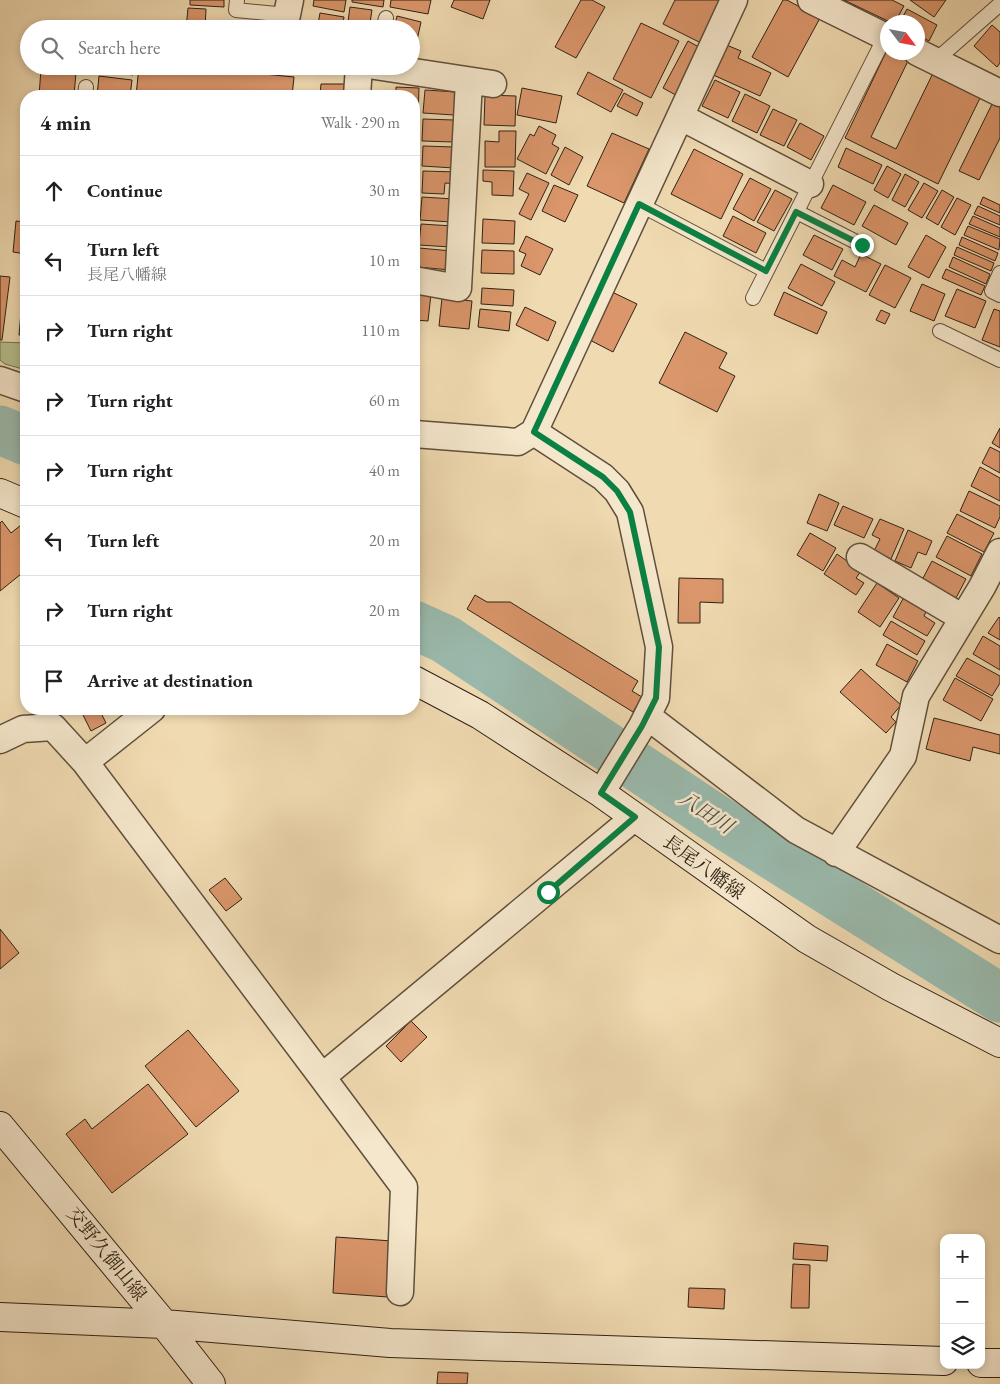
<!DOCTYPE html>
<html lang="en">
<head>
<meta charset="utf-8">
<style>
	body { margin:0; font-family:"EB Garamond","Noto Serif JP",serif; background:#f6f6f6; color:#202124 }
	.controls { position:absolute; right:15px; bottom:15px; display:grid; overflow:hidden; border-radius:10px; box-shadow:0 2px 8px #0003 }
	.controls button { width:45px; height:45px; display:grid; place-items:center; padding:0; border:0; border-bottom:1px solid #e0e0e0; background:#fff; color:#202124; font:25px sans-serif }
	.compass { position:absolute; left:880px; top:15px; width:45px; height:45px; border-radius:50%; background:#fff; box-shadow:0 2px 8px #0003; rotate:122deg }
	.stop { position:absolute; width:15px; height:15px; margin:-11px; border:4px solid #0b8043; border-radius:50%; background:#fff }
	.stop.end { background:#0b8043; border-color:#fff; box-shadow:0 1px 5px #0008 }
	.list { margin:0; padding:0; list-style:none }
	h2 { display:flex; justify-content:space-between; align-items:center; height:65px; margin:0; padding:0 20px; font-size:21px }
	h2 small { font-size:16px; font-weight:400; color:#757577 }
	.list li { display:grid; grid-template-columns:32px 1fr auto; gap:15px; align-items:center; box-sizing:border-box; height:70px; padding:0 20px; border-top:1px solid #e0e0e0 }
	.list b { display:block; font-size:19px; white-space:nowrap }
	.list p { margin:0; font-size:16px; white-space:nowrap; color:#757577 }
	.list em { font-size:16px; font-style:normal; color:#757577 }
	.icon { flex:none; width:28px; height:28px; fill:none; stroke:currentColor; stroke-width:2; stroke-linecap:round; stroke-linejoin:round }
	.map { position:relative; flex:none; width:1000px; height:1384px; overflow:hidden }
	.search { position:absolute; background:#fff; box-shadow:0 2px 8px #0003; left:20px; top:20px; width:400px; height:55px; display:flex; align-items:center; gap:12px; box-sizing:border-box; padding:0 18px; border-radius:28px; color:#757577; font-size:19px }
	.panel { position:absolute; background:#fff; box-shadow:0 2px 8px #0003; left:20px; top:90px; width:400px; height:625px; border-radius:20px }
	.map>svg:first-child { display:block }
	.green { fill:#b7c08d; stroke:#737050 }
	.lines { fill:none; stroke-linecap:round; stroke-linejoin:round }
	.river { stroke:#9abaad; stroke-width:49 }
	.building { fill:#db966b; stroke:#2f2114 }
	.lane-casing { stroke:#5f4f3b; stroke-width:16 }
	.street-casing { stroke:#5f4f3b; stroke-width:29 }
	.secondary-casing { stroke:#2f2114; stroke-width:30 }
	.lane { stroke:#f5e7cc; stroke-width:14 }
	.street { stroke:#f5e7cc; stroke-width:26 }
	.secondary { stroke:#f5e7cc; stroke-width:28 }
	.route { stroke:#0b8043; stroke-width:6 }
	.labels { text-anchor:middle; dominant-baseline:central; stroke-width:5; stroke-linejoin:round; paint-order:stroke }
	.street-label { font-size:19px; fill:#2f2114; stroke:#f5e7cc }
	.water-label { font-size:20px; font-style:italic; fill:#4f4f42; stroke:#f5e7cc }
</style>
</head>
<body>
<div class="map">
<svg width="1000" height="1384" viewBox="0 0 1000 1384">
	<rect width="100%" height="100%" fill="#f0dab1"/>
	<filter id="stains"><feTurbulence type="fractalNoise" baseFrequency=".004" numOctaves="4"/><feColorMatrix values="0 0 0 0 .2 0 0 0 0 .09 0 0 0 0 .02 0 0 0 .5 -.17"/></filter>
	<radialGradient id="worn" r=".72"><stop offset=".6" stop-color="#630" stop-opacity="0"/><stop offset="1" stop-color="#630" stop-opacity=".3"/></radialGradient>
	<path class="green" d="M0,342L26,343V370L5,364L0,360Z"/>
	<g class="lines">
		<path class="river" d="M0,430L26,441
			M414,625L445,639L731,829L1000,998"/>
	</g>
	<path class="building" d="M190,0H224V7L190,5Z
		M314,0H346L344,12L313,6Z
		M352,0H384L383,7L352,2Z
		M391,0H431L428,14L390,7Z
		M454,0H490L483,19L451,7Z
		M581,0H592L605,7L576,58L555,47Z
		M675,0H724L703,44L663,24Z
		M783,0H787L820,18L788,77L752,57Z
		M844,0H892L904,6L895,22H890Z
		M910,0H946L934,17Z
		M350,7L372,10L369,29H347Z
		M188,8L206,9L205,29H186Z
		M907,9L937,25L929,41L918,35V22H900Z
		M320,13L344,17L342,29H306L307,22L318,24Z
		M397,16L421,22L412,63L411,29H394Z
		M641,23L679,41L651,98L613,79Z
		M209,25L237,29H209Z
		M241,25L256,27V29H240Z
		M992,25L1000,32V63L997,67L974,46Z
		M688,41L706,51L681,98L663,88Z
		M724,44L741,51L738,58L771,73L760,96L711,74Z
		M887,50L908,61L871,137L896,149L935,69L983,92L938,184L845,138Z
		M101,66H134L133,75L101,71Z
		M139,66H183L294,77L292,96H136Z
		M41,69L76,72L74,96H39Z
		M588,72L623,90L611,112L577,94Z
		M99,76L132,80L130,96H97Z
		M715,80L740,92L728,118L702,106Z
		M321,84H347V96H320Z
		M396,87L419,88L418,116H414V96H383H396Z
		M522,88L562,96L556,123L517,115Z
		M425,90L456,92L454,115L423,113Z
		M624,93L643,103L637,116L617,106Z
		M745,94L770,106L757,133L732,121Z
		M485,95L516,96L515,126L484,125Z
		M995,98L1000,100V138L979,180L959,171Z
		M773,109L797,120L784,146L760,135Z
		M423,119L454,120L453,142L422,141Z
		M800,123L824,136L811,160L787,147Z
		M539,126L556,135L552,144L559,148L546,174L517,159L530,134L534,136Z
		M499,131H516L515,167H485V141L499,142Z
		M612,133L649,149L624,203L587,186Z
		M423,146L455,147L454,168L422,166Z
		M565,147L583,157L569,185L551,175Z
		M846,148L882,165L873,184L838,167Z
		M694,149L743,174L721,219L671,194Z
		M887,166L901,174L888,198L874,190Z
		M483,170L514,171L513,196L492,195V182L483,181Z
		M423,171L458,172L457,184L445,183L444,194L422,193Z
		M527,173L549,183L531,220L519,214L529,194L519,189Z
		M905,174L919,182L905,207L892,200Z
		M750,178L771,189L754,221L733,209Z
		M414,183H417L415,210H414Z
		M924,183L938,191L922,218L908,210Z
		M554,185L578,195L565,222L542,211Z
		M833,185L866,202L854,225L821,208Z
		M775,190L792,199L774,231L757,222Z
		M942,190L954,197L938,225L926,218Z
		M422,197L454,199L451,222L420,220Z
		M983,197L1000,205V213L980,204Z
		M957,198L971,205L955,235L941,227Z
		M874,205L908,223L896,245L862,226Z
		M978,206L1000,216V225L974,214Z
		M26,212V254L13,252L16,221L25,222Z
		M733,216L766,233L756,253L723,236Z
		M973,216L1000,228V237L969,224Z
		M483,219L515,221L514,244L482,243Z
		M421,224L453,226L451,247L419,245Z
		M968,226L1000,239L999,250L964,235Z
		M814,235L843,249L832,270L803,255Z
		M926,235L946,247L929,278L908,267Z
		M526,236L553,249L540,275L521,266L526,254L519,251Z
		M962,237L998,253L995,261L959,245Z
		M957,247L994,263L991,271L954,255Z
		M419,248L452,251L451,270L417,267Z
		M482,250L514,251V274L481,273Z
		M861,254L881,264L866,292L834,276L842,260L855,267Z
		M953,257L990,274L986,284L949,267Z
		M801,264L835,282L822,306L788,288Z
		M885,265L911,278L895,308L869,295Z
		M24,268L26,269V294H21Z
		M946,269L985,286L981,295L942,278Z
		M0,276L10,277L2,340H0Z
		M922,284L945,294L934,321L910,311Z
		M482,288L514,290L513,306L481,304Z
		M957,289L986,301L975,328L945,316Z
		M610,291L637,304L613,352L586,338Z
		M414,292L431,294L428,321L414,320Z
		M784,292L827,312L817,334L774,315Z
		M442,298L472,301L469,329L439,326Z
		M22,301L26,302V336L19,335Z
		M525,307L556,322L548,341L516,325Z
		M480,309L511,312L509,331L478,327Z
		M994,309L1000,311V347L982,340Z
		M881,310L890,314L885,324L876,320Z
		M685,332L727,353L719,368L735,376L717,412L659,383Z
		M1000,428V448L992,443Z
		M990,447L1000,452V473L982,463Z
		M980,467L1000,478V501L971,486Z
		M969,491L1000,506V517L995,528L960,511Z
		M819,494L839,503L827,531L807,523Z
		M843,506L873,519L864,538L834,525Z
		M957,514L994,533L984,552L947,533Z
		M880,519L904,529L891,559L874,551L880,539L872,535Z
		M2,521L11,533L21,525L26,532V570L0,591V523Z
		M908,530L932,541L926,555L918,552L911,568L895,561Z
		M810,533L836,548L823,571L797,555Z
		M947,536L982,554L971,576L936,557Z
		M837,554L861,571L856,578L864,583L856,595L824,574Z
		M932,561L966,579L956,598L922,580Z
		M679,578L723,579V603L700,602V623H678Z
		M877,583L899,598L880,627L858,612Z
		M475,595L487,602H510L638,681L632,691L642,697L633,712L467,609Z
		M904,597L927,610L924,616L935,623L927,636L893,617Z
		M999,617L1000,618V640L988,633Z
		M891,621L925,641L917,655L883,635Z
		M983,636L1000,646V670L973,654Z
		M887,644L918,661L907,682L876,665Z
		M967,658L1000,676V683L992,696L956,676Z
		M861,669L901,705L891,717L896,722L886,733L840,692Z
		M955,678L993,699L981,721L943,700Z
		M80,709H99L106,723L91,731Z
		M934,718L1000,735V754L973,747L970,761L926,749Z
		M225,878L242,899L226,911L209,890Z
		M0,929L19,953L0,969Z
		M411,1021L427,1037L401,1062L386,1046Z
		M188,1030L239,1091L196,1127L145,1066Z
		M148,1084L188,1134L112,1193L66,1134L85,1119L92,1129Z
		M336,1237L392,1241L388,1297L333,1293Z
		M794,1243L828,1246L827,1261L793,1259Z
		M793,1264L810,1265L809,1308H791Z
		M689,1288L725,1289L724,1309L688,1307Z
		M438,1372L468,1373L467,1384H437Z"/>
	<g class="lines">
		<g class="lane-casing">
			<path id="lane" d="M237,0L236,10L287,15
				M383,29L386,18
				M935,61L1000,4
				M85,96L86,87
				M639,204L766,271
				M797,212L862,245
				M1000,273L992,291L1000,295
				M753,298L885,37
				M940,331L1000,360"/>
		</g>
		<g class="street-casing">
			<path id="street" d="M811,0L888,38
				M284,29L290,0
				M917,52L1000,93
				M375,66L493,84
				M357,96L359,66
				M681,117L810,184
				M414,280L458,288L469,81
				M0,380L26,389
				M534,432L603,477L617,491L630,512L659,647L656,698L642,726L601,793
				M414,434L518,442L534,432L734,0
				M860,557L963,618
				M647,716L796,830L1000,940
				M0,740L23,729L53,727L85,762L152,709
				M85,762L322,1077
				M836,853L903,756L916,696L982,587L1000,552
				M400,1292L404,1187L322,1077L635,817"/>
		</g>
		<g class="secondary-casing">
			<path id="secondary" d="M0,493L26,504
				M414,680L480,715L601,793L807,939L891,987L1000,1043
				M0,1126L164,1324L211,1384
				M0,1317L164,1324L390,1343L944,1361
				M981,1363H1000"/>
		</g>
		<use href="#lane" class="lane"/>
		<use href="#street" class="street"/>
		<use href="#secondary" class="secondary"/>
	</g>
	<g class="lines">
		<path class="route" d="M548,892L635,817L601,793L642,726L656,698L659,647L630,512L617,491L603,477L534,432L639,204L766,271L796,212L862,245"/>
	</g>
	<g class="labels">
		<g class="street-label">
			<text transform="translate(704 867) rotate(36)">長尾八幡線</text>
			<text transform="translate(107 1254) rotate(51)">交野久御山線</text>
		</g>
		<g class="water-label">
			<text transform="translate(706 812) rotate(33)">八田川</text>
		</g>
	</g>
	<rect width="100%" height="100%" filter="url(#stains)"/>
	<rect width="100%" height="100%" fill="url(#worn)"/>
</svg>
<div class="controls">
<button>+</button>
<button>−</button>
<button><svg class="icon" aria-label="layers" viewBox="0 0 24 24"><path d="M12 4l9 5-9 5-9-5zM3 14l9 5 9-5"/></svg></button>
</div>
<svg class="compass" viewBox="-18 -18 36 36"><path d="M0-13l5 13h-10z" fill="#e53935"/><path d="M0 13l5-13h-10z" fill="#757577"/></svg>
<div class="stop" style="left:548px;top:892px"></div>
<div class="stop end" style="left:862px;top:245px"></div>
<div class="search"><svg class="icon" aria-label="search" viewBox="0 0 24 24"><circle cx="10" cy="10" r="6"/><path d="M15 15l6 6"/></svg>Search here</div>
<section class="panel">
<h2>4 min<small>Walk · 290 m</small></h2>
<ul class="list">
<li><svg class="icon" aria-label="ahead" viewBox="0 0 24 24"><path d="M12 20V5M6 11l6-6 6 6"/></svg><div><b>Continue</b></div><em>30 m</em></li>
<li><svg class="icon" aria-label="left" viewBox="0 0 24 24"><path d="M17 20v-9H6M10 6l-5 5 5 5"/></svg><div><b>Turn left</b><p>長尾八幡線</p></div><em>10 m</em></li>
<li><svg class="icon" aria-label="right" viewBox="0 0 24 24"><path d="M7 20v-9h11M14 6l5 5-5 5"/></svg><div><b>Turn right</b></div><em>110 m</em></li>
<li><svg class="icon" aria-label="right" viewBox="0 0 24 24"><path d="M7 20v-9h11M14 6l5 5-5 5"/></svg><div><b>Turn right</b></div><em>60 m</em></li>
<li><svg class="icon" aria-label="right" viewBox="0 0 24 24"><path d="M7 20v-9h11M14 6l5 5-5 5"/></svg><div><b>Turn right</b></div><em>40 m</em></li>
<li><svg class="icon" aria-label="left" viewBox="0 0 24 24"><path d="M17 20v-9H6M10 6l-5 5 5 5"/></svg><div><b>Turn left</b></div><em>20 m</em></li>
<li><svg class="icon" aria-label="right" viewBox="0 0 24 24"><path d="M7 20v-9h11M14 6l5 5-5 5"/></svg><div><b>Turn right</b></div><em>20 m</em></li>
<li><svg class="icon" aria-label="arrive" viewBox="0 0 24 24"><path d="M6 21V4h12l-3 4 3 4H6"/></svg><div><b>Arrive at destination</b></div></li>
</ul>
</section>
</div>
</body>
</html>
